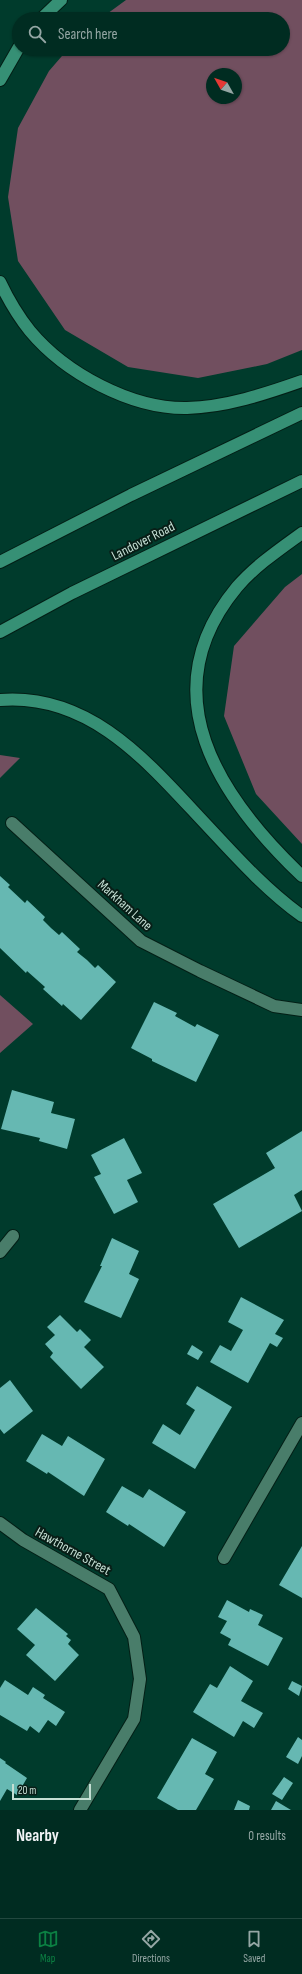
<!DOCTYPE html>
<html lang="en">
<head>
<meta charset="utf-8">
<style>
	body { margin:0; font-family:"Sofia Sans Condensed",sans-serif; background:#0e382e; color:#f1f3f6 }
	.compass { position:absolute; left:206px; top:68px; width:36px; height:36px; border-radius:50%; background:#002c21; box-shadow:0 1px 3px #0004; rotate:310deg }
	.scale { position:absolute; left:12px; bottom:10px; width:79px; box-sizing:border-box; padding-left:4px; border:2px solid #c4ded3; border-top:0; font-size:11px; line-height:14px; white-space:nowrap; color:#c4ded3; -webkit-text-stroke:3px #081e17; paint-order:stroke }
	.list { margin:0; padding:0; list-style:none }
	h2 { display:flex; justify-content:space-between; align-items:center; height:52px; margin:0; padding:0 16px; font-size:17px }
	h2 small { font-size:13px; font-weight:400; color:#95a7a5 }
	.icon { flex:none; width:22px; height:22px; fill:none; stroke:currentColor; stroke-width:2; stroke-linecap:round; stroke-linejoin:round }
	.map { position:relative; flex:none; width:302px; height:1810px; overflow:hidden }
	.search { position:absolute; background:#002c21; box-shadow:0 1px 3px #0004; left:12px; right:12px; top:12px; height:44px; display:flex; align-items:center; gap:10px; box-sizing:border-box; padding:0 14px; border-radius:22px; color:#95a7a5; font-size:15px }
	.sheet { height:108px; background:#002c21 }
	nav { display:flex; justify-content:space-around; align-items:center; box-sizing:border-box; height:56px; border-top:1px solid #22483f; background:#002c21; font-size:11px; color:#95a7a5 }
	nav a { display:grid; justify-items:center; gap:2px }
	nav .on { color:#0b8043 }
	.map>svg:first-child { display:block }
	.green { fill:#714f5f; fill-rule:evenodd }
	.building { fill:#66b8b2 }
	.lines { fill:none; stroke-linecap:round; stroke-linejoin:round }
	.minor-casing { stroke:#031f16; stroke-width:14 }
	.primary-casing { stroke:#031f16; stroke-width:14 }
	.minor { stroke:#497d6a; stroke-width:12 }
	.primary { stroke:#369075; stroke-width:12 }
	.labels { text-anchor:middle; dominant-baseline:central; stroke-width:4; stroke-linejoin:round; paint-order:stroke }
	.street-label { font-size:14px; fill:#c4ded3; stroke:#081e17 }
</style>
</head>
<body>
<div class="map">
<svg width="302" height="1810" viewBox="0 0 302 1810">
	<rect width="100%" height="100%" fill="#003b2c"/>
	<path class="green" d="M126,0H302V350L267,364L198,378L128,367L65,330L18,261L8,197L18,128L49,71L68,49H283V19H100ZM212,74H236V98H212Z
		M302,574V844L256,794L224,716L234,646L285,587Z
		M0,755L20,758L0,778Z
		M0,995L33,1024L0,1053Z"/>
	<path class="building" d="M0,876L10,885L8,887L25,903L27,900L45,917L43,920L51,928L59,935L62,932L80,949L77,952L87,960L95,968L98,965L116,982L81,1020L63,1004L62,1006L43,989L45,987L27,971L26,973L0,948Z
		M154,1002L177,1013L175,1016L195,1027L197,1024L219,1035L196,1082L152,1061V1059L131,1048Z
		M12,1090L54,1102L51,1113L75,1119L67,1149L39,1141L40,1138L1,1129Z
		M302,1131V1190L294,1195L302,1211L239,1248L213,1204L275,1168L266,1153Z
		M124,1138L142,1173L127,1180L138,1202L114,1214L94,1177L101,1174L91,1155Z
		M112,1238L139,1251L129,1274L139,1279L121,1318L84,1302L102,1266H100Z
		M241,1297L284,1320L275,1334L283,1338L277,1347L270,1343L248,1383L210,1362L220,1345L231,1351L243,1330L228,1322Z
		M60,1315L77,1332L80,1329L91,1340L84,1347L104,1367L81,1389L50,1357L53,1353L45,1344L55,1335L47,1327Z
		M192,1345L203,1352L198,1360L187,1354Z
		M10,1380L33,1411L4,1434L0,1429V1388Z
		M197,1386L232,1407L195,1469L152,1443L163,1424L180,1435L195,1410L186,1404Z
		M42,1434L62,1446L68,1436L105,1459L84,1496L48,1472L47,1474L26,1461Z
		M122,1486L143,1498L149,1489L186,1512L164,1547L129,1524L128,1526L106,1512Z
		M302,1546V1598L279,1585Z
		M227,1600L249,1612L250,1609L263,1615L258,1625L283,1638L268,1666L228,1645L231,1639L220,1633L227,1621L218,1617Z
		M36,1608L68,1634L66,1636L71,1640L68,1644L79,1655L55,1681L26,1655L35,1645L17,1629Z
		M230,1666L253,1681L241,1701L263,1713L254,1728L243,1721L234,1737L193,1712L210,1684L217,1688Z
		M5,1680L28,1695L33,1687L45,1695L43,1698L65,1712L56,1726L48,1720L39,1733L30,1726L27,1731L0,1715V1688Z
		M292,1681L302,1686L299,1696L288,1689Z
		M298,1737L302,1740V1756L298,1764L286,1757Z
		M192,1738L217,1752L205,1774L214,1779L196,1810H178L157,1798Z
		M0,1758L6,1762L5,1763L27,1778L17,1795L7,1789L0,1801Z
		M284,1777L293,1783L282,1800L272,1794Z
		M238,1800L250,1806L249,1810H234Z
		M276,1801L291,1810H271Z"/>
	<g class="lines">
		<g class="minor-casing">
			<path id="minor" d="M12,823L141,941L200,971L274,1006L302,1010
				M0,1252L13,1236
				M0,1523L23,1540L109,1589L134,1637L140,1679L134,1719L80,1810
				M224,1558L302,1423"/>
		</g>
		<g class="primary-casing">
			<path id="primary" d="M41,19L61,0
				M0,80L19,47
				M0,282C8,299 18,316 30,331C65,373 131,409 187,408C226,407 265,394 302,381
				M302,533C280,549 255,566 237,587C149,693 219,797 302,876
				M0,562L131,495L302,413
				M0,632L72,593L302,481
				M0,700C88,693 145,759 199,817C232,852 263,888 302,916"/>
		</g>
		<use href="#minor" class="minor"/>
		<use href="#primary" class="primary"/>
	</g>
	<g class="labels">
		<g class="street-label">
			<text transform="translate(143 541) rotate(-27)">Landover Road</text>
			<text transform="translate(125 905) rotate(42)">Markham Lane</text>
			<text transform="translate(73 1551) rotate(29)">Hawthorne Street</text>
		</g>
	</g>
</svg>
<svg class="compass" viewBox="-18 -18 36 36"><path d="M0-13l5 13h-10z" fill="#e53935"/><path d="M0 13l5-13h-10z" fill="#95a7a5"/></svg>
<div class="scale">20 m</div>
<div class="search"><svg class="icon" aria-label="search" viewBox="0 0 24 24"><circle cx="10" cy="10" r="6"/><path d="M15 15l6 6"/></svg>Search here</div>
</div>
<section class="sheet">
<h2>Nearby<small>0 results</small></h2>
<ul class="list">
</ul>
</section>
<nav>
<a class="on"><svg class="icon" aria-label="map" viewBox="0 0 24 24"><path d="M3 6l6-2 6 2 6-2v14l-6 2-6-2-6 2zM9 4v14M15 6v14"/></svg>Map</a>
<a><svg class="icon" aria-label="directions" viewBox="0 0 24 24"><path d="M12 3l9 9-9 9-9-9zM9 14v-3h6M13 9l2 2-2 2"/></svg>Directions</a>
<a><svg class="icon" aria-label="saved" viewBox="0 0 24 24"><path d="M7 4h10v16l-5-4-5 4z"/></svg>Saved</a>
</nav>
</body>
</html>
